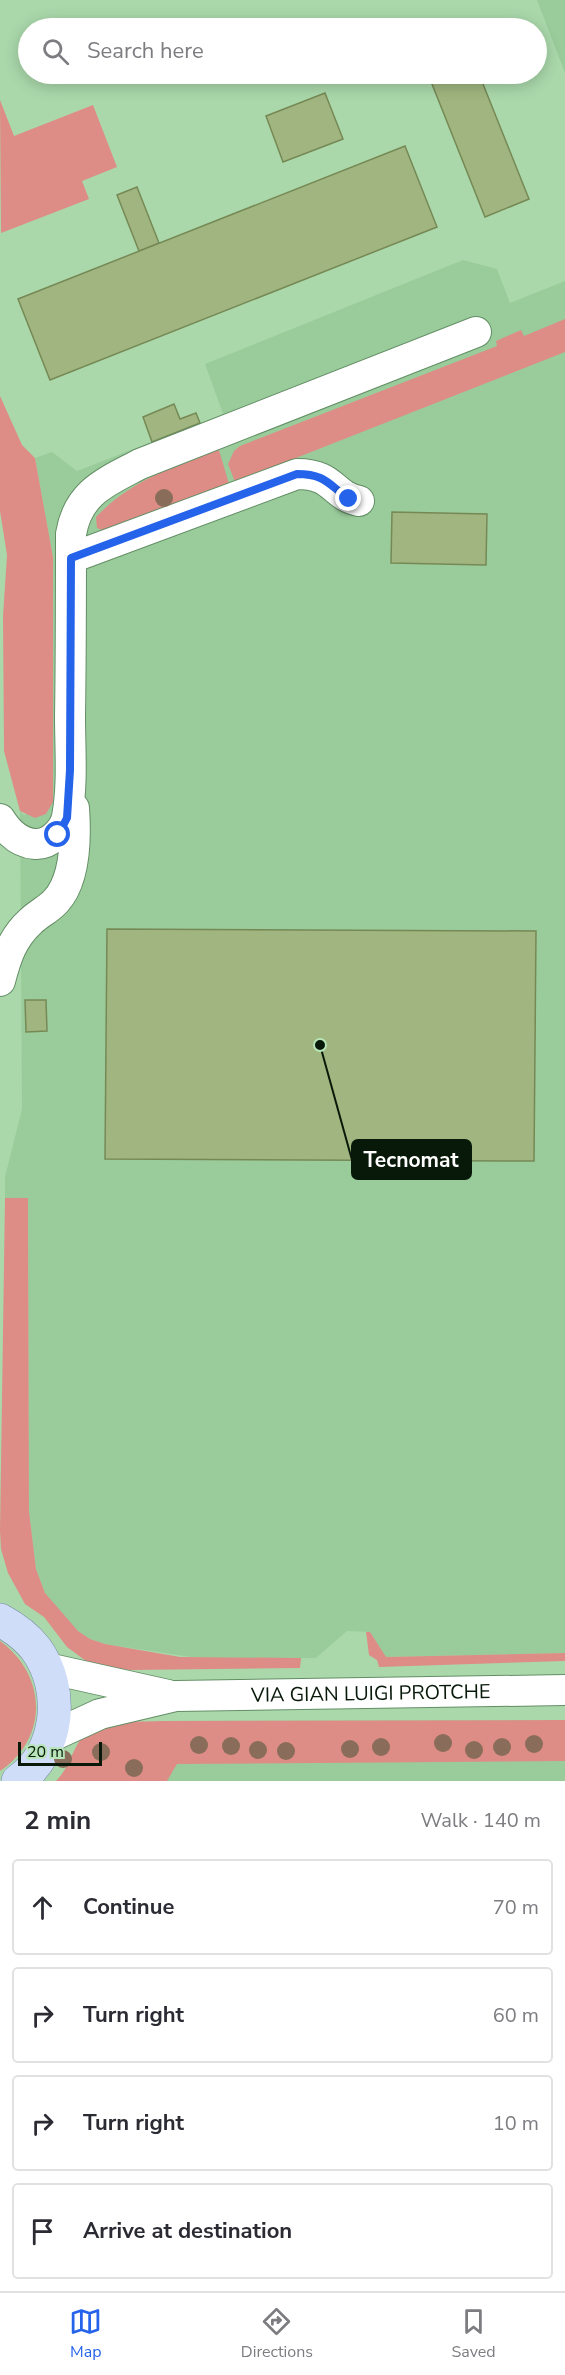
<!DOCTYPE html>
<html lang="en">
<head>
<meta charset="utf-8">
<style>
	body { margin:0; font-family:"Nunito Sans",sans-serif; background:#f2f2f3; color:#2b2b33 }
	.scale { position:absolute; left:18px; bottom:15px; width:84px; box-sizing:border-box; padding-left:6px; border:3px solid #081909; border-top:0; font-size:16px; line-height:21px; white-space:nowrap; color:#081909; -webkit-text-stroke:4px #b7e5b8; paint-order:stroke }
	.stop { position:absolute; width:18px; height:18px; margin:-14px; border:4px solid #2563eb; border-radius:50%; background:#fff }
	.stop.end { background:#2563eb; border-color:#fff; box-shadow:0 2px 6px #0008 }
	.list { margin:0; padding:0; list-style:none }
	h2 { display:flex; justify-content:space-between; align-items:center; height:78px; margin:0; padding:0 24px; font-size:26px }
	h2 small { font-size:20px; font-weight:400; color:#7c7c81 }
	.list li { display:grid; grid-template-columns:39px 1fr auto; gap:18px; align-items:center; box-sizing:border-box; height:96px; margin:0 12px 12px; padding:0 12px; border:2px solid #e1e1e2; border-radius:6px }
	.list b { display:block; font-size:22px; white-space:nowrap }
	.list em { font-size:20px; font-style:normal; color:#7c7c81 }
	.icon { flex:none; width:33px; height:33px; fill:none; stroke:currentColor; stroke-width:2; stroke-linecap:round; stroke-linejoin:round }
	.map { position:relative; flex:none; width:565px; height:1781px; overflow:hidden }
	.search { position:absolute; background:#fff; box-shadow:0 3px 15px #0003; left:18px; right:18px; top:18px; height:66px; display:flex; align-items:center; gap:15px; box-sizing:border-box; padding:0 21px; border-radius:33px; color:#7c7c81; font-size:22px }
	.sheet { height:510px; background:#fff }
	nav { display:flex; justify-content:space-around; align-items:center; box-sizing:border-box; height:84px; border-top:2px solid #e1e1e2; background:#fff; font-size:16px; color:#7c7c81 }
	nav a { display:grid; justify-items:center; gap:3px }
	nav .on { color:#2563eb }
	.map>svg:first-child { display:block }
	.built { fill:#9acc9b }
	.green { fill:#dd8d85 }
	.building { fill:#a0b57f; stroke:#768955; stroke-width:1.5 }
	.lines { fill:none; stroke-linecap:round; stroke-linejoin:round }
	.minor-casing { stroke:#638e65; stroke-width:32 }
	.major-casing { stroke:#7589a2; stroke-width:34 }
	.minor { stroke:#fff; stroke-width:30 }
	.major { stroke:#d0ddf8; stroke-width:33 }
	.tree { fill:#896d5a }
	.route { stroke:#2563eb; stroke-width:8 }
	.labels { text-anchor:middle; dominant-baseline:central; stroke-width:4.5; stroke-linejoin:round; paint-order:stroke }
	.street-label { font-size:20px; fill:#081909; stroke:#b7e5b8 }
	.leader { fill:none; stroke:#081909; stroke-width:2 }
	.callout-dot { fill:#081909; stroke:#b7e5b8; stroke-width:2 }
	.callout { fill:#081909; stroke:#081909; stroke-width:2 }
	.callout-label { font-size:21px; text-anchor:middle; font-weight:bold; fill:#fff }
</style>
</head>
<body>
<div class="map">
<svg width="565" height="1781" viewBox="0 0 565 1781">
	<rect width="100%" height="100%" fill="#aad8ab"/>
	<path class="built" d="M537,0H565V73Z
		M463,260L497,269L510,303L565,281V1653L385,1657L370,1632L347,1631L316,1658L204,1659L105,1644L90,1639L78,1631L62,1615L45,1593L36,1569L29,1511L28,1199L5,1198V1177L22,1109L20,811L24,815L53,802V557L35,458L52,452L77,471L223,414L205,364Z
		M565,1720V1781H56L64,1773L81,1738L161,1721Z"/>
	<path class="green" d="M0,100L14,136L93,105L117,167L82,181L89,199L1,233Z
		M565,319V352L235,482L228,464L234,451L240,446L497,346L496,341L521,330L524,336Z
		M0,396L22,445L35,458L53,557V802L46,814L35,818L20,811L4,751L3,616L7,555L0,511Z
		M219,450L229,484L105,531L97,528L96,517C130,481 174,466 219,450Z
		M5,1198H28L29,1511L36,1569L45,1593L78,1631L90,1639L105,1644L180,1657L301,1658L300,1668L133,1670L113,1669L86,1661L67,1647L44,1617L25,1604L8,1573L1,1549L0,1531Z
		M366,1632H370L386,1657L565,1653V1661L379,1667L377,1660L369,1655Z
		M0,1641C47,1675 49,1738 0,1771Z
		M565,1720V1761L177,1764L167,1781H56C68,1769 71,1754 80,1740C93,1720 139,1722 161,1721Z"/>
	<path class="building" d="M428,74H479L529,199L485,217Z
		M325,93L343,139L283,162L266,116Z
		M405,146L437,227L50,380L18,299Z
		M137,187L159,243L139,251L117,195Z
		M174,404L180,419L196,413L200,423L152,442L143,417Z
		M392,512L487,514L486,565L391,563Z
		M107,929L536,931L534,1161L105,1159Z
		M25,1000H46L47,1031L26,1032Z"/>
	<g class="lines">
		<g class="minor-casing">
			<g id="minor">
				<path d="M71,558L297,474C335,474 331,495 359,501"/>
				<path d="M0,819C8,832 19,843 35,844C50,845 64,830 67,817C73,784 70,749 70,716C71,655 71,595 71,534C78,492 106,482 140,464L476,332"/>
				<path d="M0,981C6,958 12,938 31,921C38,914 49,909 56,901C76,879 76,836 74,808"/>
				<path d="M47,1668L168,1695"/>
				<path id="s1" d="M50,1737L100,1714L176,1696L565,1690"/>
			</g>
		</g>
		<g class="major-casing">
			<path id="major" d="M0,1620C13,1627 26,1636 36,1649C65,1689 60,1751 18,1781"/>
		</g>
		<use href="#minor" class="minor"/>
		<use href="#major" class="major"/>
	</g>
	<g class="tree">
		<circle cx="164" cy="498" r="9"/>
		<circle cx="443" cy="1743" r="9"/>
		<circle cx="534" cy="1744" r="9"/>
		<circle cx="199" cy="1745" r="9"/>
		<circle cx="231" cy="1746" r="9"/>
		<circle cx="381" cy="1747" r="9"/>
		<circle cx="502" cy="1747" r="9"/>
		<circle cx="350" cy="1749" r="9"/>
		<circle cx="258" cy="1750" r="9"/>
		<circle cx="474" cy="1750" r="9"/>
		<circle cx="286" cy="1751" r="9"/>
		<circle cx="101" cy="1752" r="9"/>
		<circle cx="63" cy="1759" r="9"/>
		<circle cx="134" cy="1768" r="9"/>
	</g>
	<g class="lines">
		<path class="route" d="M58,835L67,818L70,770L71,558L297,474C325,474 328,484 349,499"/>
	</g>
	<g class="labels">
		<g class="street-label">
			<text stroke="none"><textPath href="#s1" startOffset="328">VIA GIAN LUIGI PROTCHE</textPath></text>
		</g>
	</g>
	<path class="leader" d="M320 1045L352 1160"/>
	<circle class="callout-dot" cx="320" cy="1045" r="6"/>
	<rect class="callout" x="352" y="1140" width="119" height="39" rx="6"/>
	<g class="callout-label">
		<text x="411" y="1167">Tecnomat</text>
	</g>
</svg>
<div class="scale">20 m</div>
<div class="stop" style="left:58px;top:835px"></div>
<div class="stop end" style="left:349px;top:499px"></div>
<div class="search"><svg class="icon" aria-label="search" viewBox="0 0 24 24"><circle cx="10" cy="10" r="6"/><path d="M15 15l6 6"/></svg>Search here</div>
</div>
<section class="sheet">
<h2>2 min<small>Walk · 140 m</small></h2>
<ul class="list">
<li><svg class="icon" aria-label="ahead" viewBox="0 0 24 24"><path d="M12 20V5M6 11l6-6 6 6"/></svg><div><b>Continue</b></div><em>70 m</em></li>
<li><svg class="icon" aria-label="right" viewBox="0 0 24 24"><path d="M7 20v-9h11M14 6l5 5-5 5"/></svg><div><b>Turn right</b></div><em>60 m</em></li>
<li><svg class="icon" aria-label="right" viewBox="0 0 24 24"><path d="M7 20v-9h11M14 6l5 5-5 5"/></svg><div><b>Turn right</b></div><em>10 m</em></li>
<li><svg class="icon" aria-label="arrive" viewBox="0 0 24 24"><path d="M6 21V4h12l-3 4 3 4H6"/></svg><div><b>Arrive at destination</b></div></li>
</ul>
</section>
<nav>
<a class="on"><svg class="icon" aria-label="map" viewBox="0 0 24 24"><path d="M3 6l6-2 6 2 6-2v14l-6 2-6-2-6 2zM9 4v14M15 6v14"/></svg>Map</a>
<a><svg class="icon" aria-label="directions" viewBox="0 0 24 24"><path d="M12 3l9 9-9 9-9-9zM9 14v-3h6M13 9l2 2-2 2"/></svg>Directions</a>
<a><svg class="icon" aria-label="saved" viewBox="0 0 24 24"><path d="M7 4h10v16l-5-4-5 4z"/></svg>Saved</a>
</nav>
</body>
</html>
